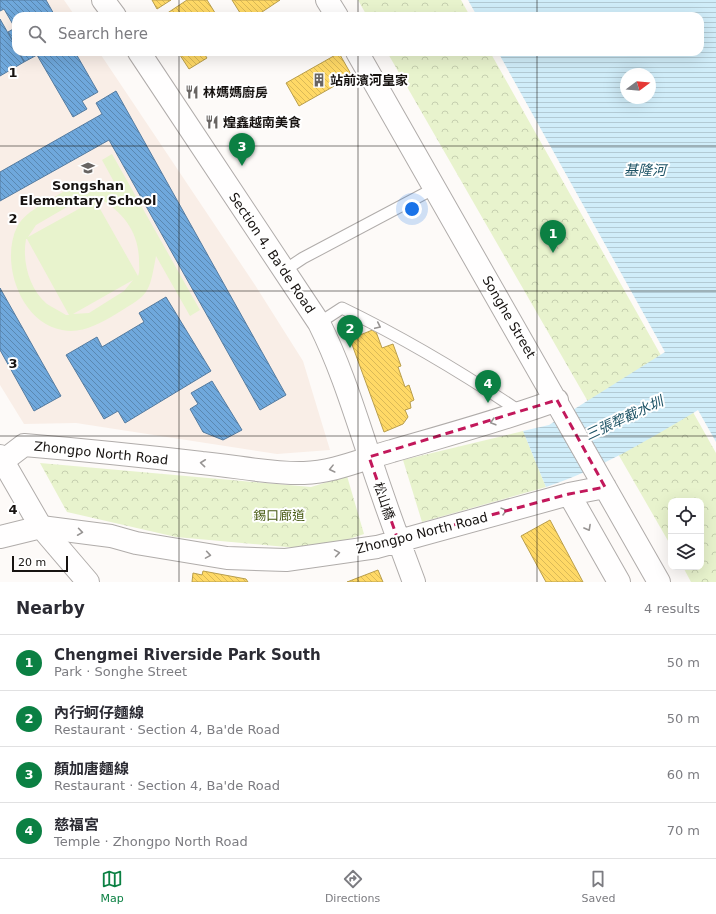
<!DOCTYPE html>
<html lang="en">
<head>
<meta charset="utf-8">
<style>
	body { margin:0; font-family:"DejaVu Sans","Noto Sans TC",sans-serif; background:#f7f7f7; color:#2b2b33 }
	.controls { position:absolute; right:12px; bottom:12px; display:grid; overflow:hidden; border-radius:8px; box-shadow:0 4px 16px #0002 }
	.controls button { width:36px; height:36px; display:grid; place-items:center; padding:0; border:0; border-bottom:1px solid #e1e1e2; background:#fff; color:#2b2b33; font:20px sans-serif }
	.compass { position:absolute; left:620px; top:68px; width:36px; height:36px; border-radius:50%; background:#fff; box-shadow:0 4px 16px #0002; rotate:74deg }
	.scale { position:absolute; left:12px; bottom:10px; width:56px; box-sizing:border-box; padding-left:4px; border:2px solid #171311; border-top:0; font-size:11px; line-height:14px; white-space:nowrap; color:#171311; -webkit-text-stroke:3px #fff; paint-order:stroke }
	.you { position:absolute; left:412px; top:209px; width:14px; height:14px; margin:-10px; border:3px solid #fff; border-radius:50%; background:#1a73e8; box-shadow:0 0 0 6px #1a73e833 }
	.badge { display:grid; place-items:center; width:26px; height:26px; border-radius:50%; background:#0b8043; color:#fff; font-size:13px; font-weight:700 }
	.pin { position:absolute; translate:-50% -33px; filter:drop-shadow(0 1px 2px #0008) }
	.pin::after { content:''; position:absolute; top:21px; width:14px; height:12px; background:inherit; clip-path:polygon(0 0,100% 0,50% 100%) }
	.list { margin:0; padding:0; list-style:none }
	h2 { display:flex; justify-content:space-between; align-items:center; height:52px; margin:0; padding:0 16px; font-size:17px }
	h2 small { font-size:13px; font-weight:400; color:#7c7c81 }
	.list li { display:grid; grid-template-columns:26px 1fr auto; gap:12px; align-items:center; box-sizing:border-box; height:56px; padding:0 16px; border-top:1px solid #e1e1e2 }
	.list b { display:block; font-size:15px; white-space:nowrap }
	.list p { margin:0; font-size:13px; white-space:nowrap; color:#7c7c81 }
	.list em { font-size:13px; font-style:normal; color:#7c7c81 }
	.icon { flex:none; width:22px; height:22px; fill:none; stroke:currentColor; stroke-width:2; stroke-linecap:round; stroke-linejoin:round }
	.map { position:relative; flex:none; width:716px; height:582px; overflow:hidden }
	.search { position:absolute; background:#fff; box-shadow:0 4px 16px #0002; left:12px; right:12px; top:12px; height:44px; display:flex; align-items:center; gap:10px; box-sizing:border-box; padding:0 14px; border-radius:12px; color:#7c7c81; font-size:15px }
	.sheet { height:276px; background:#fff }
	nav { display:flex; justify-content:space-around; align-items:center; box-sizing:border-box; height:56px; border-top:1px solid #e1e1e2; background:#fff; font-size:11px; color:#7c7c81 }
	nav a { display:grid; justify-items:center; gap:2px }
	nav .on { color:#0b8043 }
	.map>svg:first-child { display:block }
	.built { fill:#f9eee7 }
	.grass { fill:#e8f3cd; fill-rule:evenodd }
	.park { fill:url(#park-crowns) }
	.water { fill:url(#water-rules); fill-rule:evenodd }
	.homes { fill:url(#homes-back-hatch); stroke:#b99e4c }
	.schools { fill:url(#schools-back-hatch); stroke:#557b9f }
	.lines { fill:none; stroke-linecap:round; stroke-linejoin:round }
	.lane-casing { stroke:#b0acaa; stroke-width:13 }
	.street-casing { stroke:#b0acaa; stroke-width:24 }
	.secondary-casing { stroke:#b0acaa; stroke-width:24 }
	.lane { stroke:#fffefe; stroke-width:11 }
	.street { stroke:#fffefe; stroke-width:22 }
	.secondary { stroke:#fffefe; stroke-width:22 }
	.oneway { stroke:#979493 }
	.marked { fill:none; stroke:#c2185b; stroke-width:3; stroke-dasharray:8 5; stroke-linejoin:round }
	.grid { fill:none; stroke:#171311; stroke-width:1; stroke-opacity:0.55 }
	.labels { text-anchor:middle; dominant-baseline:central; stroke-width:4; stroke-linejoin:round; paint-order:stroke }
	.poi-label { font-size:13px; font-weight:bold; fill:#171311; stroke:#fff; text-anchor:start }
	.street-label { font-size:13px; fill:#171311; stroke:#fff }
	.park-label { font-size:13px; fill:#495b15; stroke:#fff }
	.water-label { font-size:14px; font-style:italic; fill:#1c5264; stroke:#fff }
	.grid-label { font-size:13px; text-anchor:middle; font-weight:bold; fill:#171311; stroke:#fff; stroke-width:4; stroke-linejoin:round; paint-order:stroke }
</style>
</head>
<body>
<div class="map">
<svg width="716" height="582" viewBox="0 0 716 582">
	<defs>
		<pattern id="park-crowns" width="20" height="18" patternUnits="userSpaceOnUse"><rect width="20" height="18" fill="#e8f3cd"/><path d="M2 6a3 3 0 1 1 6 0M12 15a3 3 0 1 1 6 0" fill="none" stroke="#c6cfaf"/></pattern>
		<pattern id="water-rules" width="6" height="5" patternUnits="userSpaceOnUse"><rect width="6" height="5" fill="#d0edf9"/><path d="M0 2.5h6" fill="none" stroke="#b2cad4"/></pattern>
		<pattern id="homes-back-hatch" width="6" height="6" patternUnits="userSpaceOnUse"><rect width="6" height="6" fill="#ffd966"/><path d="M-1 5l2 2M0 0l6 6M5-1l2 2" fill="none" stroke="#dab957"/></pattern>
		<pattern id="schools-back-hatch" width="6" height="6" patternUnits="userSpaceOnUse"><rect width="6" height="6" fill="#6fa8dc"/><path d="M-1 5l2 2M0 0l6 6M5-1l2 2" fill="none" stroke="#5a88b1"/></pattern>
	</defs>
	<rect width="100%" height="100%" fill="#fdfaf8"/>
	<path class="built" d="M0,0H64L75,16H16V52H99L255,285L303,361L330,450L277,454L76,423L24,424L0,385Z"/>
	<path class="grass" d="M112,154L200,310L190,316L156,256C149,295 149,294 116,314C99,324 82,334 62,330C20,322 0,262 17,227C23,215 36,208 46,202C78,183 83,176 119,191L102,160ZM99,198C123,212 139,232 139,261C139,266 140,271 138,276L95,200L28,237L36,225L79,200ZM26,239H27L69,315H66C60,311 53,308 47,304C29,289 22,261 26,239ZM133,280L124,291L89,313L73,314Z"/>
	<path class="park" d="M358,0H461L470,16H367Z
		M387,52H490L716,453V582H691L683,567H701V501H671V546Z
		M523,431L546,487L422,522L403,460Z
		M40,463L311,487L347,476L364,534L323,548L286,547L176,537L67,512Z"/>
	<path class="water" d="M468,0H716V442L698,410C650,439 600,469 546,487L523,431L549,425L665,352L498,52H700V16H477ZM626,74H650V98H626Z"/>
	<path class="homes" d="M152,0H171L157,9Z
		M187,0H207L217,16H163Z
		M232,0H280L256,16H242Z
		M178,52H203L207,58L189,69Z
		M339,53L352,76L299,106L286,83Z
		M375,329L382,348L393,344L401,366L398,367L405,387L409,385L414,400L410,402L411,408L405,410L408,417L403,424L384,432L350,339Z
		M550,520L583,582H546L521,536Z
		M378,570L383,582H347Z
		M203,571L246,579L248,582H192L193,573L202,575Z"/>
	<path class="schools" d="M0,0H46L55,16H16V47L8,32L15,28L4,9L0,11Z
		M0,19L16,47V52H19L24,62L0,76Z
		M19,52H75L98,92L82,101L87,109L73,117L37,55L24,62Z
		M116,91L286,395L260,410L109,140L0,201V172L102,114L96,103Z
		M0,288L61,396L34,411L0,350Z
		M166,297L211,371L125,423L118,411L104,419L66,355L97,337L102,347L144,322L139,313Z
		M212,381L242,430L223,440L203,432L190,409L198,404L191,393Z"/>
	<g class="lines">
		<g class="lane-casing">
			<path id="lane" d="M285,270L303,258L435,188
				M319,323L342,308C406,339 463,373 522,413"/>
		</g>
		<g class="street-casing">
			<path id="street" d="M103,0L115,16
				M327,0L337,16
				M139,52L319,323C339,363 352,404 366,446C381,492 397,537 414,582
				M357,52L659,582
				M3,461L24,445C84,450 143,456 202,463C236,466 270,474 304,473C335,472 362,459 392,451C447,435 503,420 557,400
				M569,494L619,582
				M41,527L111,536L136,543L227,558L286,560L377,547L569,494L605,487"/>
		</g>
		<g class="secondary-casing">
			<path id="secondary" d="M0,456L41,527L88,582
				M0,537L41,527"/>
		</g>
		<use href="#lane" class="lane"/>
		<use href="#street" class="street"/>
		<use href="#secondary" class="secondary"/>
	</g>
	<defs><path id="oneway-chevron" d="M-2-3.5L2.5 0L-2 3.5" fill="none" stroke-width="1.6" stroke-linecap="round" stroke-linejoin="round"/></defs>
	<g class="oneway">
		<use href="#oneway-chevron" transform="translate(378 326) rotate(25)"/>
		<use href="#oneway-chevron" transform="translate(493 422) rotate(164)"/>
		<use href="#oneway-chevron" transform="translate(203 463) rotate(-174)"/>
		<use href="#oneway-chevron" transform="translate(332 469) rotate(166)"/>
		<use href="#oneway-chevron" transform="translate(504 511) rotate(-15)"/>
		<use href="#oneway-chevron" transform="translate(588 528) rotate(61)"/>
		<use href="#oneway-chevron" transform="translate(80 532) rotate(8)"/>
		<use href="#oneway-chevron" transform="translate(337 553) rotate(-9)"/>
		<use href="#oneway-chevron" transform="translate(208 555) rotate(9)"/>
	</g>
	<path class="marked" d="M557,400L605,487L569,494L398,540L369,457Z"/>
	<path class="grid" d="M179,0V16M358,0V16M537,0V16M179,52V582M358,52V582M537,52V582M0,146H716M0,291H716M0,436H716"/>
	<defs>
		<g id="building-bare" transform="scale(1.08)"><path d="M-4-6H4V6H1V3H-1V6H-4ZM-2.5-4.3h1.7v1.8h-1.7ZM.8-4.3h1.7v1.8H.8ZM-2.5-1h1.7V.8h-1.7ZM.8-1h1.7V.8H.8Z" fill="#686462" stroke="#fff" stroke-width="2.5" paint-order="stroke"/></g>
		<g id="restaurant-bare" transform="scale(1.08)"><path d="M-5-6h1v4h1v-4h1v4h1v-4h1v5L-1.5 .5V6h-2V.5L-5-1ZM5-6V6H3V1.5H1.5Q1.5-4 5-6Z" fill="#686462" stroke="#fff" stroke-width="2.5" paint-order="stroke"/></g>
		<g id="school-bare" transform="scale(1.08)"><path d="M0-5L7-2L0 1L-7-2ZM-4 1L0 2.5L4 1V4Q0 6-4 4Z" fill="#686462" stroke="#fff" stroke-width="2.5" paint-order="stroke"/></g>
	</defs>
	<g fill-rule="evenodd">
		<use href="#building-bare" x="319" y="80"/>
		<use href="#restaurant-bare" x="192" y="92"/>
		<use href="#restaurant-bare" x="212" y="122"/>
		<use href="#school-bare" x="88" y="168"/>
	</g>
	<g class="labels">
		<g class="poi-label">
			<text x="330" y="80">站前濱河皇家</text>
			<text x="203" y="92">林媽媽廚房</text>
			<text x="223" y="122">煌鑫越南美食</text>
			<text x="88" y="185" text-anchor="middle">Songshan<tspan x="88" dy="15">Elementary School</tspan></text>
		</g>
		<g class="street-label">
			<text transform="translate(272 253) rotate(56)">Section 4, Ba'de Road</text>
			<text transform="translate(509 317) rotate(60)">Songhe Street</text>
			<text transform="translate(101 453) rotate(6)">Zhongpo North Road</text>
			<text transform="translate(384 501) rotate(71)">松山橋</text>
			<text transform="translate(422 533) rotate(-14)">Zhongpo North Road</text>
		</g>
		<g class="park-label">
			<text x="279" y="515">錫口廊道</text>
		</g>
		<g class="water-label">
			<text x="645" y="170">基隆河</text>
			<text transform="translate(624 418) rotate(-25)">三張犂截水圳</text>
		</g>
	</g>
	<g class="grid-label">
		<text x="13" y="77">1</text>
		<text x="13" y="223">2</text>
		<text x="13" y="368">3</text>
		<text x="13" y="514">4</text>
	</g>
</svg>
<div class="controls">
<button><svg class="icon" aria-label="locate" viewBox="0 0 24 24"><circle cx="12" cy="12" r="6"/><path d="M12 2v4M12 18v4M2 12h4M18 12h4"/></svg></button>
<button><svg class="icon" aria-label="layers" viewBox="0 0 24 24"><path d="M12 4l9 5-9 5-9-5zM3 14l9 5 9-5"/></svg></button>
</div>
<svg class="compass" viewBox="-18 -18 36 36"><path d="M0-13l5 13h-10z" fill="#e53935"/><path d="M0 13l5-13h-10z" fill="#7c7c81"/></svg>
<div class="scale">20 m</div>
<div class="you"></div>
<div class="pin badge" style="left:553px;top:253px">1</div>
<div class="pin badge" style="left:350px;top:348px">2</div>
<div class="pin badge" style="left:242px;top:166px">3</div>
<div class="pin badge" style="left:488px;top:403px">4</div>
<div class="search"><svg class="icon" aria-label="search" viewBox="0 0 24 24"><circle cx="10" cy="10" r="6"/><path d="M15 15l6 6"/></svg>Search here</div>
</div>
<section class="sheet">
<h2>Nearby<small>4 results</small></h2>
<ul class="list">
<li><span class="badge">1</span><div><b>Chengmei Riverside Park South</b><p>Park · Songhe Street</p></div><em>50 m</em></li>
<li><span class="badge">2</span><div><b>內行蚵仔麵線</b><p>Restaurant · Section 4, Ba'de Road</p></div><em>50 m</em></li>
<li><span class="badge">3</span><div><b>顏加唐麵線</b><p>Restaurant · Section 4, Ba'de Road</p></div><em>60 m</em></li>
<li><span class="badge">4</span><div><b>慈福宮</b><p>Temple · Zhongpo North Road</p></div><em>70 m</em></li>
</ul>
</section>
<nav>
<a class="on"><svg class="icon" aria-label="map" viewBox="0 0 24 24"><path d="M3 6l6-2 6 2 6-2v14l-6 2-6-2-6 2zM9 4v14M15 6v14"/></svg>Map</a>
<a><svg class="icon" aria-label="directions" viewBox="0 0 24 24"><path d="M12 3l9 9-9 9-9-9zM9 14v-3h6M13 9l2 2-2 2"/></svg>Directions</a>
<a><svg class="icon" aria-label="saved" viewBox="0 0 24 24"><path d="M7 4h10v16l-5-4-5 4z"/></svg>Saved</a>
</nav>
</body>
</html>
